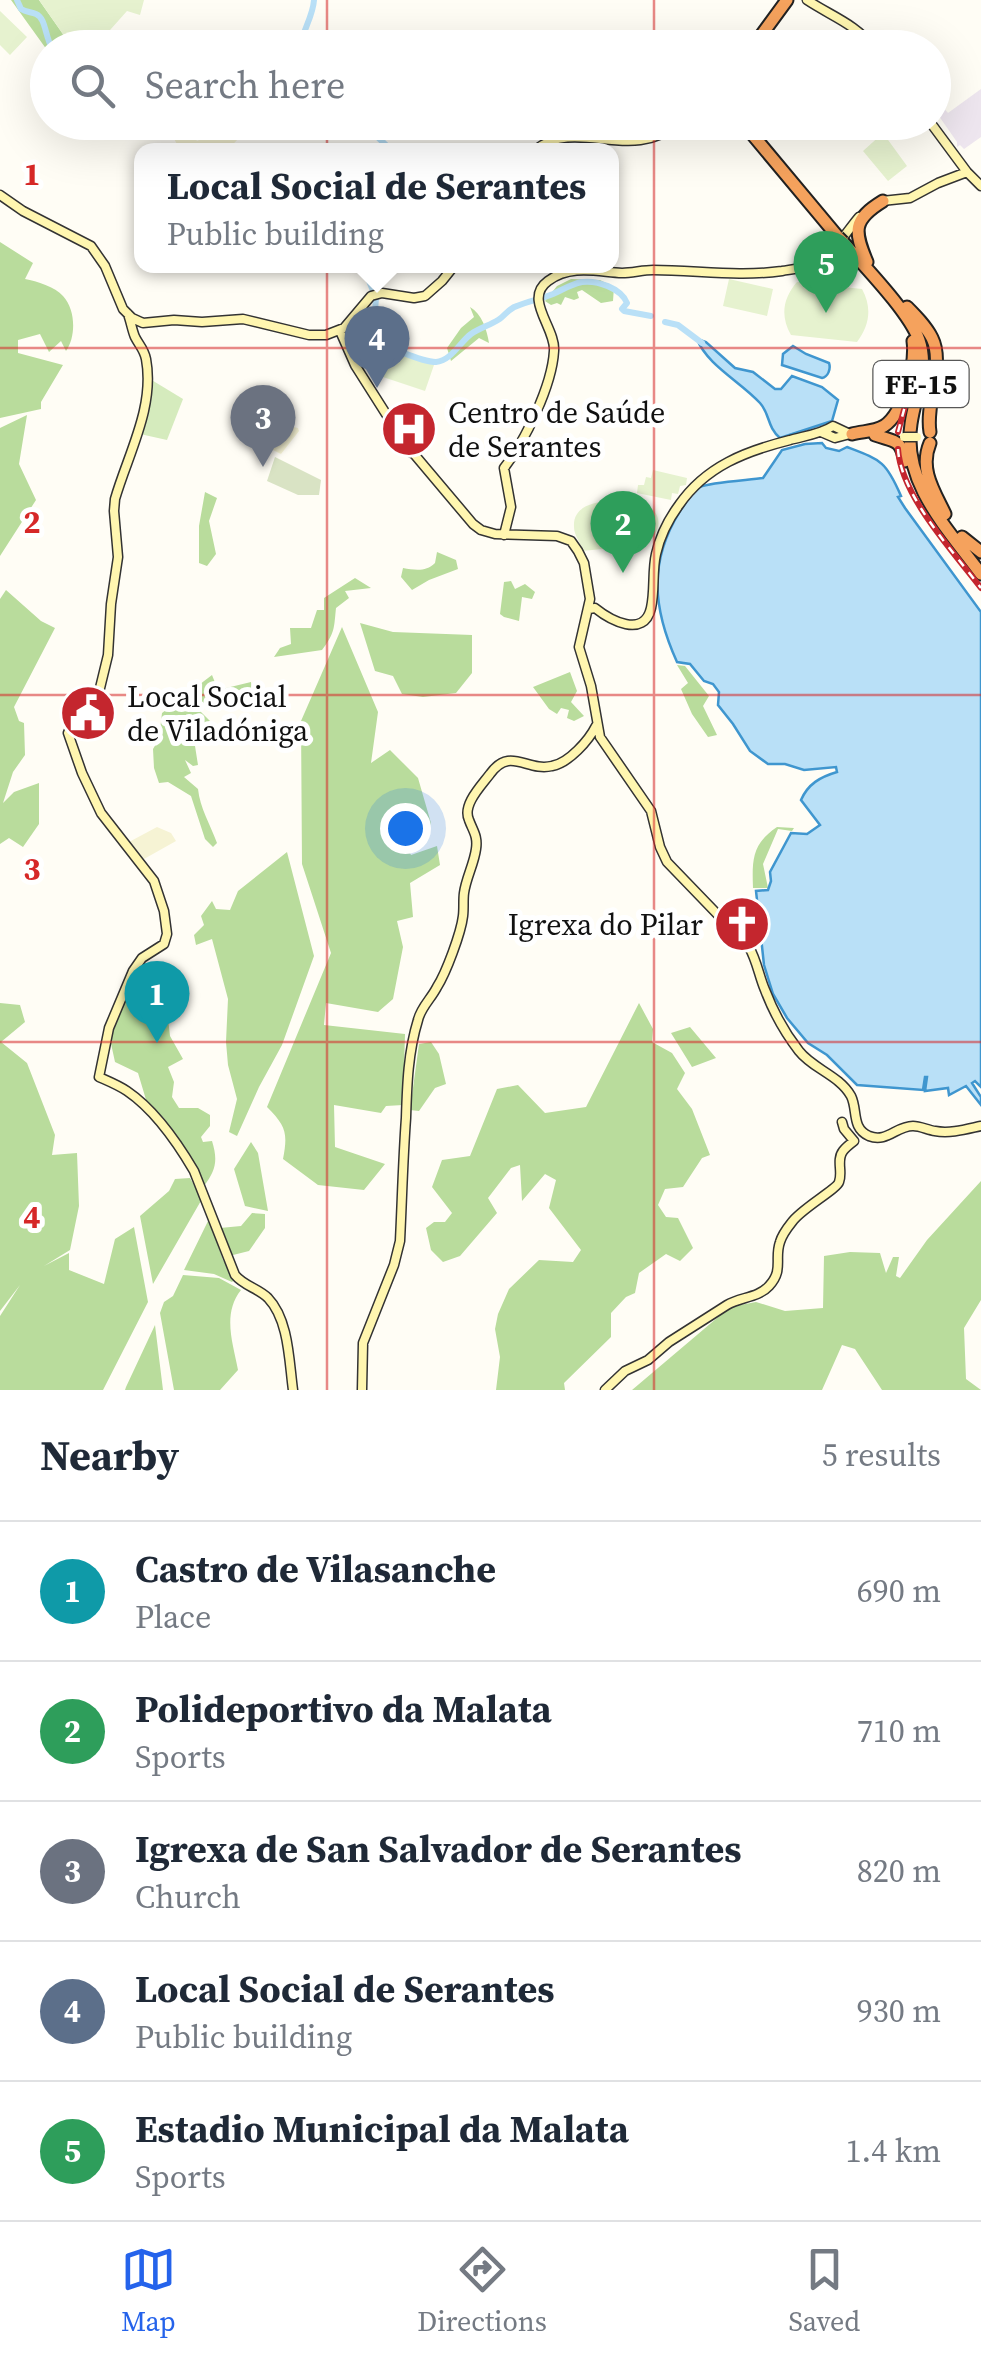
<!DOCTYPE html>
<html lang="en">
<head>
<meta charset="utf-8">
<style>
	body { margin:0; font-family:"Source Serif 4",serif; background:#f6f6f7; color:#1f2937 }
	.you { position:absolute; left:405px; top:828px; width:35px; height:35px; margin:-25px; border:8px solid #fff; border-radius:50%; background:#1a73e8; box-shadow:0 0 0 15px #1a73e833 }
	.badge { display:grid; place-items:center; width:65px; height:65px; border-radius:50%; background:#2563eb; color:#fff; font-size:32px; font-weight:700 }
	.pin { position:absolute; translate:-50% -82px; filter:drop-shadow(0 2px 5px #0008) }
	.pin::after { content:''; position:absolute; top:52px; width:35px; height:30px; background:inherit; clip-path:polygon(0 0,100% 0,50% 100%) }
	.popup { position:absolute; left:134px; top:143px; width:485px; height:130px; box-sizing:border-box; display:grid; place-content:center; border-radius:20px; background:#fff; filter:drop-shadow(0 2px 8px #0005); font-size:32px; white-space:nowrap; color:#747a83 }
	.popup b { font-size:38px; color:#1f2937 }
	.popup::after { content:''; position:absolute; left:50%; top:100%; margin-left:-20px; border:20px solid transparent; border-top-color:#fff }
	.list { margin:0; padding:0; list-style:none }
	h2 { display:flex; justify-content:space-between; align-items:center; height:130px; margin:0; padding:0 40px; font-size:42px }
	h2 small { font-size:32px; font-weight:400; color:#747a83 }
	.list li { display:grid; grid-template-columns:65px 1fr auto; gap:30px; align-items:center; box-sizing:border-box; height:140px; padding:0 40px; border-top:2px solid #e0e1e3 }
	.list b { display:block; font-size:38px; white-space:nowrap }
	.list p { margin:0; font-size:32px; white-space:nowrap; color:#747a83 }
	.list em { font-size:32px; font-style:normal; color:#747a83 }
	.icon { flex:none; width:55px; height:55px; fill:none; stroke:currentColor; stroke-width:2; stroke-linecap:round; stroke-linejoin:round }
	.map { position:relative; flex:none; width:981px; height:1390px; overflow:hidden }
	.search { position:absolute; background:#fff; box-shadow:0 10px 40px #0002; left:30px; right:30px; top:30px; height:110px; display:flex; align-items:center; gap:25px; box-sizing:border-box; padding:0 35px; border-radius:55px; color:#747a83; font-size:38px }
	.sheet { height:830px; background:#fff }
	nav { display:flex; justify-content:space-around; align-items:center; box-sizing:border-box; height:140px; border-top:2px solid #e0e1e3; background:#fff; font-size:28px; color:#747a83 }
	nav a { display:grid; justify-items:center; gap:5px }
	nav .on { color:#2563eb }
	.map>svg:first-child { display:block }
	.industrial { fill:#eee6ef }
	.farmland { fill:#f6f3d4 }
	.green { fill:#d5ebbd }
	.forest { fill:#b9dc9c }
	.cemetery { fill:#d9e3c4 }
	.pitch { fill:#e6f2cf }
	.water { fill:#b9e0f7; stroke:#3f96cf; stroke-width:2.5 }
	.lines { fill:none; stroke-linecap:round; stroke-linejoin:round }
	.river { stroke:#b9e0f7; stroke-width:6 }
	.secondary-casing { stroke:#333; stroke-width:11 }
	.highway-casing { stroke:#222; stroke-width:15 }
	.secondary { stroke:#fff6b0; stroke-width:8 }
	.highway { stroke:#f5a25d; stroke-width:11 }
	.rail-casing { stroke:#c4262e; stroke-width:6 }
	.rail { stroke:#fff; stroke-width:2.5; stroke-dasharray:8; stroke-linecap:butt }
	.secondary-bridge-casing { stroke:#333; stroke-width:11; stroke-linecap:butt }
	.highway-bridge-casing { stroke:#222; stroke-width:15; stroke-linecap:butt }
	.secondary-bridge { stroke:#fff6b0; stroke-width:8 }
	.highway-bridge { stroke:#f5a25d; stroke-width:11 }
	.grid { fill:none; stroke:#d62828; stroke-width:2.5; stroke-opacity:0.55 }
	.labels { text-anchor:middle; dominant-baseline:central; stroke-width:10; stroke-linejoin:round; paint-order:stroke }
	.shield { fill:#fff; stroke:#585858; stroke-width:2.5 }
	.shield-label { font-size:28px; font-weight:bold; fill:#111 }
	.poi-label { font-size:30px; fill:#111; stroke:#fff; text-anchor:start }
	.grid-label { font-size:32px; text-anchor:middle; font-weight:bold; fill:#d62828; stroke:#fff; stroke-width:10; stroke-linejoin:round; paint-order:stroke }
</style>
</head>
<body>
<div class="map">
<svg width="981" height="1390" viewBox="0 0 981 1390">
	<rect width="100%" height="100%" fill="#fffdf5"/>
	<path class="industrial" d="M981,89V137L964,149L960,145L957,147V142L934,109V97L948,113Z"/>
	<path class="farmland" d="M179,122L185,123L197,141L201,139V135L216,123H226L237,140L228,150H180L170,131L171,128Z
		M267,421L298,428L299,431L281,454L257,442Z
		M157,827L171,833L176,841L144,859L129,842Z"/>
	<path class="green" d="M150,379L183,399L167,440L140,434Z"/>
	<path class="forest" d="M11,0H39L72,47L48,48L47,50Z
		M0,242L33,263L25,279C37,281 55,287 63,296C76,310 76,337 66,351L61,341L49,352L40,334L18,340V353L63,365L41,402V409L0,418Z
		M571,279L600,280L614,287L613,301L601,303L582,290L577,292L579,298L574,300L565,297L561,305L557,303L551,305L545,301L557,286Z
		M470,307C482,314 487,330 489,343L479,338L451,361L447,348L461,328L474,317Z
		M27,415L19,464L36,500L0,556V428Z
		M205,492L217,498L209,521L216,554L207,566L199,563V526Z
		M437,552L456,560L458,569L429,580L412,590L401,577L403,568C415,570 426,572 435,563Z
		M355,578L371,588L345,591L349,598L336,608C334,628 335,633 322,650L274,657L280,648L291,644L290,628H311L317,610H324V598Z
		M511,581L515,589L525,584L535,592L532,599L522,597L519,621L504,617L500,614L504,582Z
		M6,590L41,621L55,628L14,707L19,721L24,723L25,755L13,772L3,803L14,792L39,783V824L23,847L9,838L0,844V599Z
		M360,623L393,632L472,635V673L456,693L423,697L402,694L393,676L375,671Z
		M342,627L378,712L371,763L390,750L418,778L431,823L426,836L407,846L411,855L437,846L440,865L410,883L413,917L397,921L403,947L393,999L378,1012L326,1003L324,1025L405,1034L403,1105L386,1106L381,1113L334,1105L335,1147L385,1164L364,1190L318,1185L283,1159C288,1133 286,1126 267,1107L331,953L302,864L301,721Z
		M677,665L685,666L709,696L703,706L717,735L708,737L692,714L681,689L688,683Z
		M570,672L577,691L571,702L584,716L574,721L567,718L569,710L561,708L557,714L549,709L533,687Z
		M212,675L218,690L251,682L252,700C227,710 219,703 195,706L218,729L213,733L193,730L191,720L183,732L195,746L198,765L193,766L185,760L191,773L184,777L198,789C200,808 210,824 217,843L213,847L205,839L191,796L168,782L159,783L154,768L153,749L159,739L162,713Z
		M777,827L794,828L792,831L778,829L763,864L768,888H753C752,860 752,844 777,827Z
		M287,852L314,956L282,1045L259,1087L237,1136L229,1132L237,1099L228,1065L226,1042L228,999L212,939L196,945L194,935L204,925L201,916L212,901L216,909L230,910L238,891Z
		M131,987L165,992L170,1036L183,1059L168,1067L174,1082L172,1097L179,1108H198L210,1115V1126L201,1137L203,1142L212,1141C218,1160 216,1170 204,1186L164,1118L147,1103L138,1073L115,1062L110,1039Z
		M0,1003L20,1005L25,1022L1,1042L27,1063L55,1135L52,1155L77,1153L79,1206L70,1250L44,1266L69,1253V1270L104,1284L115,1239L134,1227L148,1302L103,1390H0V1316L20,1285L0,1311Z
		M639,1003L653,1029L652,1042L672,1053L685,1073L677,1089L692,1109L710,1155L702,1158L683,1187L665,1189L658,1205L666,1217L678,1218L693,1248L680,1261L666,1254L639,1273L635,1293L626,1297L611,1313V1337L564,1383L565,1390H496L500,1357L495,1329L498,1314L509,1289L539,1260L573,1262L581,1250L549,1208L556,1180L545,1174L522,1201L520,1165L511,1168L488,1198L497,1213L460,1256L443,1262L431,1250L426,1228L434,1222H445L452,1213L432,1187L442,1160L470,1156L497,1089L518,1085L545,1113L586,1107Z
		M690,1027L716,1058L692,1067L671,1033Z
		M431,1042L439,1054L446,1084L435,1088L419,1111L410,1110L419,1044Z
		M251,1142L258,1153L268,1211L245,1206L234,1169Z
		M190,1178L202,1199L153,1284L140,1216L169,1191L175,1179Z
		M981,1181V1300L964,1328L966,1379L981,1390H882L855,1349L842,1345L822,1390H632L730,1307L756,1302L785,1311L823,1308L824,1256L850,1252L880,1253L886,1273L893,1257H899L896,1276L900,1278L927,1240Z
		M252,1213L265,1214V1228L249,1251L233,1255L227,1252L220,1228L241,1226Z
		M209,1219L223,1260L235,1279L232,1282L214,1274L184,1270Z
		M183,1275L219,1278L241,1290C222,1314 233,1343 238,1370L220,1390H174L160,1313L164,1302L173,1296Z
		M155,1325L163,1390H125L126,1387Z"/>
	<path class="cemetery" d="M275,457L321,480L319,495H298L267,481Z"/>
	<path class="pitch" d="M39,0H144L140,15L127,11L94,48L72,47Z
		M0,11L27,37L10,55L0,45Z
		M883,133L907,166L888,181L863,151Z
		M729,279L773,289L767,316L723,306Z
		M797,282L862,289C872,307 870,325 857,342L791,335C780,316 783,298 797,282Z
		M389,350L434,365L425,391L380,376Z
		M653,470L687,478L686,485L680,486L678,494L672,493L671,500L637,493L638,485H644L646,477L651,478Z
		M636,500C662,507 667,531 643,545L582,551C581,542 574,536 574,527C572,497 617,501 636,500Z"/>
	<path class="water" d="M697,339L706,342L735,368L753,372L775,389H781L792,376L822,387L838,400L832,421L780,438C767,427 770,414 760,403C741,382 707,365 697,339Z
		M793,346L806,354L829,363C831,369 828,377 822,378L782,365L783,354Z
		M822,443L826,448L839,451L847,447C881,460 886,461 901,496L898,497L905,508L981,612V1087L975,1081L972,1083L981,1097V1105L966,1086L949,1095L948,1088L925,1091L927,1077H925L923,1090L857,1085L827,1055L808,1043L787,1018L773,994L764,965L756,891L768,890L771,881L770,872L791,833L807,834L820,825L801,800C808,784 820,777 837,772L836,767L804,770L785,764H768L750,751L733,724L718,705L719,692L713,684L704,681L690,664L677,662C653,609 648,562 680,511C685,504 692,491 700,487C710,482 750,480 763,478L782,450L805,444Z"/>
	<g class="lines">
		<path class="river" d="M17,0L21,9C26,12 31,12 36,14C46,18 45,37 52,48
			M300,48C302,31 313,17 314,0
			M362,122L391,150
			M368,266L365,271L373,291
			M376,298L373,336C380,345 423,362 436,362C451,361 460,342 471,334C480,328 490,325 498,320C505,316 509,308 517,306C528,301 541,299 553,294C562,290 571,284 582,282C597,280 621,288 627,303L622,309L624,311L651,316
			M665,322L678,325L702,343"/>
		<g class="secondary-casing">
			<path id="secondary" d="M807,0C831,16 856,24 874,48
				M930,122L967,172L981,186
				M535,150C579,116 629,165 681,122
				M0,195L23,211L91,246L105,266L123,309L132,318L143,323L174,320L202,322L243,319L309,335H326L344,328L371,296L382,293L414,298L425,296L442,281L454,266
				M882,201L910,198L938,183L967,172
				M128,314C131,322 132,330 135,337C139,345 144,349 146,359C155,407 128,454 115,499L114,511L118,557L111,604L108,655L100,688L79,708L68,733L82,773L101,813L154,881L164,911L167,934L164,944L142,958L133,971L109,1028L99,1077C108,1081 118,1085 127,1091C155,1110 177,1142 194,1171L235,1275C244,1286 258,1288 268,1298C289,1320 289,1361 293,1390
				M340,331L355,365L400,436L410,443L414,454
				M821,432L835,438L850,434
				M400,436L404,449L414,454L473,524L481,530L495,534L557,536L571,541L578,551L584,563L590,599L579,647L591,686L600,737L651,811L660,847L667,862L749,947C757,961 759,976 765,990C773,1011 785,1033 799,1051C813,1069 839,1075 851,1096C858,1110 851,1128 869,1136C887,1143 896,1126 913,1126C920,1126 928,1130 935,1131C950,1134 967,1129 981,1126
				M504,535L511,507L504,468C525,441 552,386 554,351C556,328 523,299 548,281C571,264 598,272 622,273C632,273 643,270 653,270C696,270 738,277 782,271C794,269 808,268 819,262C835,252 847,231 859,217
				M589,609L595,608C610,620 644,639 651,608C655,590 652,571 656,554C660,536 668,520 679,505C706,466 746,451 790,440C804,436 821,434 833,426L850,434
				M362,1390L363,1343L394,1265L400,1241C402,1200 403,1159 406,1118C407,1086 408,1052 418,1020C421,1007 431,999 437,987C446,973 461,933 463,916C464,908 463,900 464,893C466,878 474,864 476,849C478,836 473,831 469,820C462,805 481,786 490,774C510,746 527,772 552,766C569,763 589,740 596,726
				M605,1390L625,1371L648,1360L669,1342L727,1305C740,1297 758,1298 769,1286C784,1270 774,1259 780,1242C782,1235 788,1227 792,1222C801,1209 837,1189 839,1182C843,1172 836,1160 843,1151C846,1147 850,1144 854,1141L844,1129L842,1122"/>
		</g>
		<g class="highway-casing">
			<path id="highway" d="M752,48L787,0
				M742,122L838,237
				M843,242C864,266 909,312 919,340C929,370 915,395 911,424C902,483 948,529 981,574
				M867,262C854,231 852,220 883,201
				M907,307C916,316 926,326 932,338C945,364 925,403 930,432
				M852,434C863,431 874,432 884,426C904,413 916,363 913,341
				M875,435C895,442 900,438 905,461
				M930,443C919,469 934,491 945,514
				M962,537L981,552"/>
		</g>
		<use href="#secondary" class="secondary"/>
		<use href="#highway" class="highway"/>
		<g class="rail-casing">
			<path id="rail" d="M898,432L905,406L918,376
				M898,449C901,496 953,551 981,588"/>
		</g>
		<use href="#rail" class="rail"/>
		<g class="secondary-bridge-casing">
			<path id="secondary-bridge" d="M904,437H917"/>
		</g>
		<g class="highway-bridge-casing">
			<path id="highway-bridge" d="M838,237L843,242"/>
		</g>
		<use href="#secondary-bridge" class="secondary-bridge"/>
		<use href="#highway-bridge" class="highway-bridge"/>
	</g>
	<path class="grid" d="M327,0V48M654,0V48M327,122V1390M654,122V1390M0,348H981M0,695H981M0,1042H981"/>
	<defs>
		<g id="hospital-disc" transform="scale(2.875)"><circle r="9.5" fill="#c4262e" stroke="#fff"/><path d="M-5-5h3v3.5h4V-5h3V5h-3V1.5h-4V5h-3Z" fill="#fff"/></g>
		<g id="civic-disc" transform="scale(2.875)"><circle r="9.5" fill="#c4262e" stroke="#fff"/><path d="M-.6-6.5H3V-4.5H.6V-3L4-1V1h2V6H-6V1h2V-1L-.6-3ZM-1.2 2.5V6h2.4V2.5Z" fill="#fff"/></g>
		<g id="church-disc" transform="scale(2.875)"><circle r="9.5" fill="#c4262e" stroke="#fff"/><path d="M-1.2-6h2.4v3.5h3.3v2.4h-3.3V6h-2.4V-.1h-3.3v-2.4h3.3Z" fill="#fff"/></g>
	</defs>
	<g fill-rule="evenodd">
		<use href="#hospital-disc" x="409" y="429"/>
		<use href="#civic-disc" x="88" y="713"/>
		<use href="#church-disc" x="742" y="924"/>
	</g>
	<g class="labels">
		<rect class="shield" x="873.5" y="361" width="95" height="46" rx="8"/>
		<g class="shield-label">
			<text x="921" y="384">FE-15</text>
		</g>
		<g class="poi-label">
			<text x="448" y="412">Centro de Saúde<tspan x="448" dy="34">de Serantes</tspan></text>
			<text x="127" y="696">Local Social<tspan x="127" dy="34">de Viladóniga</tspan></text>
			<text x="703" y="924" text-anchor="end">Igrexa do Pilar</text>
		</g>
	</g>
	<g class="grid-label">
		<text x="32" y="185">1</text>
		<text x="32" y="533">2</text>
		<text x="32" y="880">3</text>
		<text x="32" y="1228">4</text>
	</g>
</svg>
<div class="you"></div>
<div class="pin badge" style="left:157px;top:1043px;background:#0f9aa8">1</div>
<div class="pin badge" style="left:623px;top:573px;background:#2e9e5b">2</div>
<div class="pin badge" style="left:263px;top:467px;background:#6b7280">3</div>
<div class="pin badge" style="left:377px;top:388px;background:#5c6f8a">4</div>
<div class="popup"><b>Local Social de Serantes</b>Public building</div>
<div class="pin badge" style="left:826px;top:313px;background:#2e9e5b">5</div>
<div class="search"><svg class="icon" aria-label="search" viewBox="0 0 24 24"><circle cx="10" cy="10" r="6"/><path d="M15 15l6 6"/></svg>Search here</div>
</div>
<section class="sheet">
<h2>Nearby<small>5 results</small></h2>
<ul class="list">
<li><span class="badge" style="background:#0f9aa8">1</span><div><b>Castro de Vilasanche</b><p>Place</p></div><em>690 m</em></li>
<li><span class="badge" style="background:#2e9e5b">2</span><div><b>Polideportivo da Malata</b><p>Sports</p></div><em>710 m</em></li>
<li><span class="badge" style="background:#6b7280">3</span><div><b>Igrexa de San Salvador de Serantes</b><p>Church</p></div><em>820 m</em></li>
<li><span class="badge" style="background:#5c6f8a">4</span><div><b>Local Social de Serantes</b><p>Public building</p></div><em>930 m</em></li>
<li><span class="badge" style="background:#2e9e5b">5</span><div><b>Estadio Municipal da Malata</b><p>Sports</p></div><em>1.4 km</em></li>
</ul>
</section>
<nav>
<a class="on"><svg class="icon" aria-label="map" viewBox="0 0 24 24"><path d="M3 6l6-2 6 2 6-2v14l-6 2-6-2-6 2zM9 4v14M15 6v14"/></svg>Map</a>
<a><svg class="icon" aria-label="directions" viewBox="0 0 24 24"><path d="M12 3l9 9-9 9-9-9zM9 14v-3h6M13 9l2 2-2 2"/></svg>Directions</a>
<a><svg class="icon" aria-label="saved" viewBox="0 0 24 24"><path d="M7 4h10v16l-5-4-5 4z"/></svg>Saved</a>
</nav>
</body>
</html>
